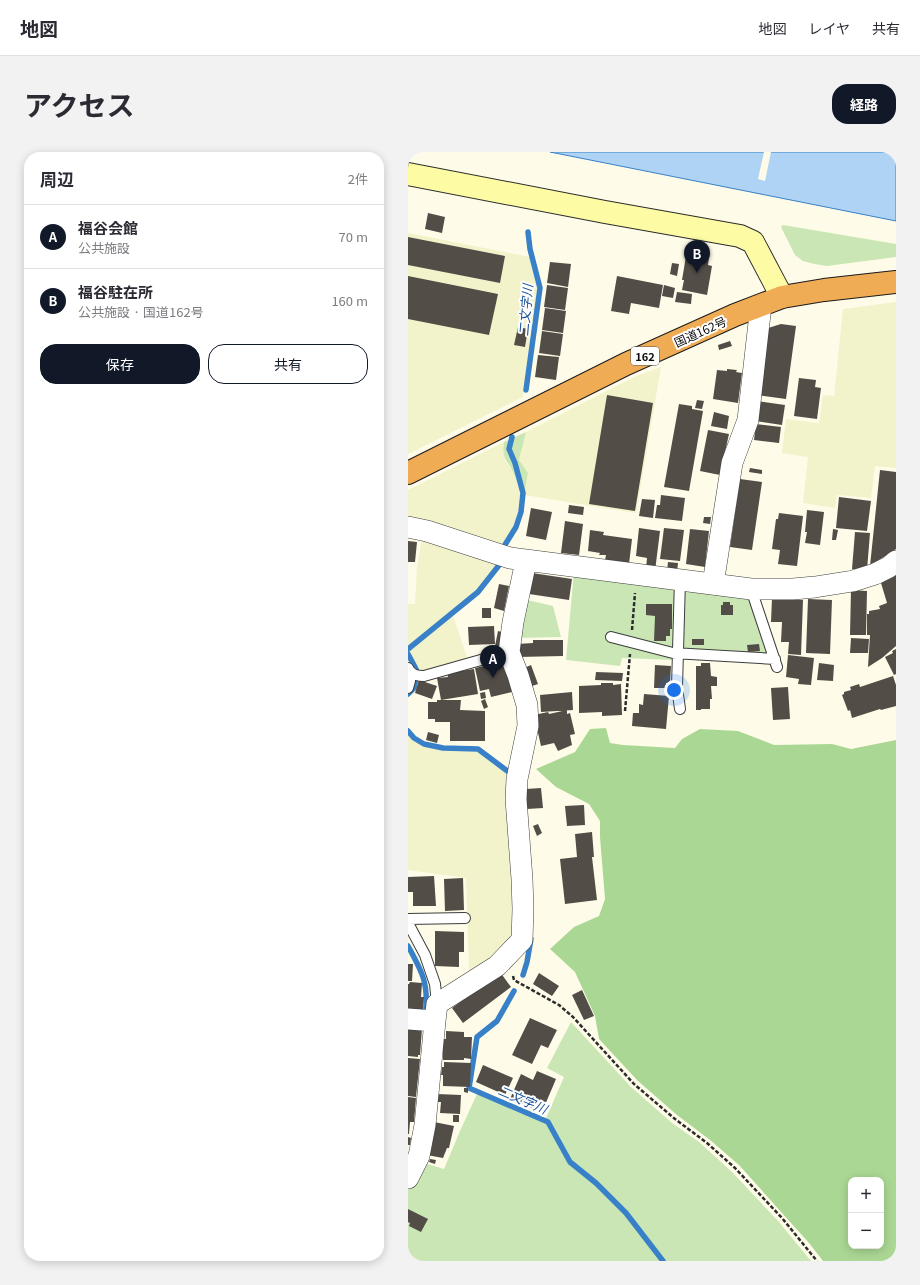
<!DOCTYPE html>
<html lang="ja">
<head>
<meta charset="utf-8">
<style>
	body { margin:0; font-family:Georgia,"Noto Sans JP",serif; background:#f2f2f3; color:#2b2b33 }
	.controls { position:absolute; right:12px; bottom:12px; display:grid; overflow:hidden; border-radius:8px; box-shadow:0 2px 10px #0003 }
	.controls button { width:36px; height:36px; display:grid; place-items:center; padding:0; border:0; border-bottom:1px solid #e1e1e2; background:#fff; color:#2b2b33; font:20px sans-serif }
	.you { position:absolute; left:266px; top:538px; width:14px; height:14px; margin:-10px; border:3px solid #fff; border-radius:50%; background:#1a73e8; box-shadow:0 0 0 6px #1a73e833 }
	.badge { display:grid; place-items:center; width:26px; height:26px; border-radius:50%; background:#111827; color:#fff; font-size:13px; font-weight:700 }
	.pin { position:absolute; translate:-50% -33px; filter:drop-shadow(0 1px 2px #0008) }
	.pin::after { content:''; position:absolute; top:21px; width:14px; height:12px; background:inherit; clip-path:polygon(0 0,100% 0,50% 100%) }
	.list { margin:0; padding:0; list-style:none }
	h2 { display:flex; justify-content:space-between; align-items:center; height:52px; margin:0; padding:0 16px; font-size:17px }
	h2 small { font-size:13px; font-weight:400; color:#7c7c81 }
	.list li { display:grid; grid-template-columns:26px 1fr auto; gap:12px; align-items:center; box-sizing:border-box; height:64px; padding:0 16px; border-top:1px solid #e1e1e2 }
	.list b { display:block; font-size:15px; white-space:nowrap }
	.list p { margin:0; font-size:13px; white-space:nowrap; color:#7c7c81 }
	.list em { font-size:13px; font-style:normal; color:#7c7c81 }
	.actions { display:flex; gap:8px; padding:12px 16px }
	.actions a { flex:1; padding:9px 0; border:1px solid #111827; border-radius:16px; text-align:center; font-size:14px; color:#111827 }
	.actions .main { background:#111827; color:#fff }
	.map { position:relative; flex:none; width:488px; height:1109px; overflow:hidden; border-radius:16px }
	header { display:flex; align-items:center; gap:24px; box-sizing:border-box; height:56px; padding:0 20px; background:#fff; border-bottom:1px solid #e1e1e2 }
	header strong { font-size:19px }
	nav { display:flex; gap:22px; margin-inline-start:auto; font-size:14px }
	.intro { display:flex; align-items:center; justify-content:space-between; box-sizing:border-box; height:96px; padding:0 24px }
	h1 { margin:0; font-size:28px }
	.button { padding:10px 18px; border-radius:16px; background:#111827; color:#fff; font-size:14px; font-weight:700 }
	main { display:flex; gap:24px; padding:0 24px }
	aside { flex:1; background:#fff; border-radius:16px; box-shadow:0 2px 10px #0003 }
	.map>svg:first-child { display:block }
	.farmland { fill:#f2f3ca }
	.green { fill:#c9e6b4 }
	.forest { fill:#abd794; fill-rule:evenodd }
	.water { fill:#afd3f4; stroke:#3881c8 }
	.pier { fill:#fefce8 }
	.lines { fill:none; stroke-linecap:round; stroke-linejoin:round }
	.stream { stroke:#3881c8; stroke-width:5.5 }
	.building { fill:#524d47 }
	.lane-casing { stroke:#3d3d3d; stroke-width:12 }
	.street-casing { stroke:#3d3d3d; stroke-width:22 }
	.secondary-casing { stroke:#2c2c2c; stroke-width:24 }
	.highway-casing { stroke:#1b1b1b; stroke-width:24 }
	.path { stroke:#2c2c2c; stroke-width:2.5; stroke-dasharray:4 2; stroke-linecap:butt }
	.lane { stroke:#fff; stroke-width:10 }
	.street { stroke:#fff; stroke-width:21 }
	.secondary { stroke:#fdfca5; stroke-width:22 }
	.highway { stroke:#f0ab55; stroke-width:22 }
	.labels { text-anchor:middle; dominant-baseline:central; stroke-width:4; stroke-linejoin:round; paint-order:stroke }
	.shield { fill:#fff; stroke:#545454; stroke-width:1 }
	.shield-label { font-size:11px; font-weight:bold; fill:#0a0a0a }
	.street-label { font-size:12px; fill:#0a0a0a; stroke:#fff }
	.water-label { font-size:13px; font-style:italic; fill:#195397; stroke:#fff }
</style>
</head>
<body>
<header>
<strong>地図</strong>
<nav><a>地図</a><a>レイヤ</a><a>共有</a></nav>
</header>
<div class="intro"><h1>アクセス</h1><a class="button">経路</a></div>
<main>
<aside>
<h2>周辺<small>2件</small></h2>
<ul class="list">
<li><span class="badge">A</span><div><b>福谷会館</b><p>公共施設</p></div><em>70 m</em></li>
<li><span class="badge">B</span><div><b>福谷駐在所</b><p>公共施設 · 国道162号</p></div><em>160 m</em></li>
</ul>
<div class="actions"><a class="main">保存</a><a>共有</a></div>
</aside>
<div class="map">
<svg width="488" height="1109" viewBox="0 0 488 1109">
	<rect width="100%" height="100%" fill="#fefce8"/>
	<path class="farmland" d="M0,81L122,105L129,136L127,155L128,156L115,245L0,302Z
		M488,150V316L467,314L463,346L429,343L427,356L395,351L400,305L374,301L378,267L411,271L415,243L426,244L435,157Z
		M253,215L228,361L116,343L120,321L111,308L118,280L226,225Z
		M96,290L95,299L97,308L106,321L113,343L111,359L107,374L93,397L0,367V338Z
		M14,386L90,411L68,438L41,463L0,494V452H7L9,415Z
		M45,464L60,508L12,520L0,499Z
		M0,582L5,588L16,593L34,598L68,599L100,621L110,778L91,801L61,820L58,726L0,718Z"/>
	<path class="green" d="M375,73L488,92V105L419,114L406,112L395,109L387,103L373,75Z
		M118,280L111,308L120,321L116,343H113C111,336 109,329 106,322C100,307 93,309 96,290Z
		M166,419L339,440L359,503L268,496L265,508L214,506L212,514L158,508Z
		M115,447L145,454L153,485L107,486Z
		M163,870L223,935L264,971L291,990L324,1020L371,1070L403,1109H0V1035L13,1010L36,1017L52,979L69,942L136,971L156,925L139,916Z"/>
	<path class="forest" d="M198,576L202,591L215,593L267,596L274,587L292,577L330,579L366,593L424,592L443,597L488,588V1109H415L401,1091L331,1013L302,988L269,963L230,929L191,887L187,864L167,820L142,797L166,775L191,764L197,747L192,685V669L181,652L148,635L128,617L167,600L182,577ZM443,1028H473V1094H443Z"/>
	<path class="water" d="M142,0H488V69Z"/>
	<path class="pier" d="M356,0H363L357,29L350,27Z"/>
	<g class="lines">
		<path class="stream" d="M118,238L132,136L122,97L120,80
			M95,396L108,375L113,360L115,341L107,311L101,297L104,285
			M0,497L70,440L92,412
			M0,502L8,517
			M0,542L6,536L8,527
			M0,579L6,586L16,592L35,596L70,597L102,621V625
			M0,794C13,818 20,829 18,857
			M115,823L119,810L123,787
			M106,839L89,869L69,885L61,936L140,970L162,1010L188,1031L218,1061L255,1109"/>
	</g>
	<path class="building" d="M20,61L37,65L34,81L17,77Z
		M0,85L97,104L92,131L0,113Z
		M279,101L301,105L300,113L304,114L299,143L274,138L276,128H274L278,104H279Z
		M142,110L163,112L160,135L139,131Z
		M264,111L271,112L269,124L262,122Z
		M0,124L90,142L81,183L0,167Z
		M209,124L255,133L251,156L223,151L221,162L203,159Z
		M139,133L160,136L157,158L136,155Z
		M256,133L267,136L265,146L254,144Z
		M269,140L284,142L283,152L267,150Z
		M137,156L158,159L155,181L134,178Z
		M373,172L388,174L378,247L349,243L357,177Z
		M110,175L120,177L117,195L106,193Z
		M134,179L155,182L152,204L131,201Z
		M322,189L324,194L311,198L310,193Z
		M130,203L151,205L148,228L127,225Z
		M319,217L329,218L328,220L334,221L330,251L305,247L309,218L319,219Z
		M391,226L408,228L407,235L413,236L409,267L386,264Z
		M199,243L245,251L227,359L181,352Z
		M289,248L296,249L294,257L287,256Z
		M349,249L377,253L374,273L347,269Z
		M271,252L284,254V257L295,259L281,339L256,335Z
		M306,260L321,264L319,277L303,274Z
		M348,272L373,275L371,291L346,288Z
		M300,278L321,282L312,323L292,319Z
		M342,316L354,318V322L341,320Z
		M472,318L488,320V397L462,414Z
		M332,327L354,330L344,398L322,395Z
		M253,343L277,346L274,369L247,366L249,353H252Z
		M431,345L463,349L459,379L428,376Z
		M234,347L247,348L245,366L231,364Z
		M161,353L176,355L175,363L160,361Z
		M123,356L144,360L138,388L118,384Z
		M399,358L416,360L412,393L397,391L399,380H397Z
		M371,361L395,364L389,414L370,412L372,398L364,397L368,367H370Z
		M296,365H303L302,372L295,371Z
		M157,369L175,372L171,403L153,401Z
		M231,376L252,379L247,419L238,417L239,406L228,404Z
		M256,376L276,378L272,409L252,407Z
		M282,377L301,379L297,415L278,412Z
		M425,377L430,378L428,388H424Z
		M182,378L196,380L195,383L224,387L221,412L197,408L198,403H191L192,401L180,399Z
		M447,380L462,381L459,418L444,417Z
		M0,389L9,390L7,410H0Z
		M260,410L270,411L269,420L259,419Z
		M124,421L164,427L161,448L121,442Z
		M488,423V494L474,506L460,515L462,483H459V462H461V459L472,457L471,454L479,451L473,431L482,425Z
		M91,432L101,434L96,459L86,456Z
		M443,438L459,439L458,483H442Z
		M364,446L395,448L393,503L380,502L381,490H373L374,470H363Z
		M400,447L424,448L422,502L398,501Z
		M315,450H322V453H325V463H313V453H315Z
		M238,452H264V477H262V484H258V489H246L247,464L238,463Z
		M74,456H83V466H74Z
		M86,474L87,492L61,493L60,475Z
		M90,479L97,481L93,495L87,494Z
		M443,486L461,487L460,501H442Z
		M284,487H296V493H284Z
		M125,488H155V504L110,505L109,492L125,491Z
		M351,492L352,499L340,500L339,493Z
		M488,497V522L486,523L477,505L485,501L484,499Z
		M380,503L406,506L403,533L390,532L391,527L378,525Z
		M97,509L104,540L83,545L81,537L72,539L67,516Z
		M293,511H302L303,524L309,525V534H303L304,547H302V557H293V558H288V514H293Z
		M411,511L426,513L425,529L409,528Z
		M123,513L130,532L121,535L114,517Z
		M247,513L263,514L262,531H258V536H246Z
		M66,517L70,542L33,548L29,526L40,525L39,521Z
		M188,520L215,521L214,529L187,528Z
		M485,524L488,533V554L473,558L472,557L444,566L442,558L440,559L434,543L436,542V540L443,538L442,535L451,532L452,535Z
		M11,528L29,534L24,547L7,541Z
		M193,531H205V533L213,532L214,563L194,564V560L171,561V534L193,533Z
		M380,535L382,567L365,568L363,536Z
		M77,540L78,546L73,547L72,541Z
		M164,540L165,558L133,560L132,543Z
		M236,542L261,544L258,577L224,574L225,561H231V552L235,553Z
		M77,547L80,555L76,557L73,549Z
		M29,548H53L52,558L77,559V589H42V570H27V567H20V550H29Z
		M159,558V562L162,561L167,582L162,583L164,593L150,599L146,591L133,594L126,563L140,560L141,562Z
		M20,580L31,583L29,591L18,588Z
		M133,636L135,656L119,657L118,637Z
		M176,653L177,673L159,674L157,654Z
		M130,672L134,681L129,684L125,674Z
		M184,680L186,705H184L189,748L157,752L152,707L169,705L167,682Z
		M26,724L28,754H5V740H0V725Z
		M55,726L56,758L37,759L36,727Z
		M27,779L56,780V800H51V815L27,814Z
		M0,812H5L4,829H0Z
		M92,820L103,835L55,871L44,856Z
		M131,821L151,834L144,844L125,832Z
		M2,830L14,831L13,845H16L15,858L0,857V832H1Z
		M174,838L186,864L176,868L164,843Z
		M122,866L149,878L140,896L133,893L124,912L104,903Z
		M0,876L14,877L12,903H10V905L0,904Z
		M38,879L56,880V885H64L63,907L56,906V908H35V887H38Z
		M0,906L12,907L8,945L0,944Z
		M36,910L63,911L62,935L35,934V923H33L34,915H36Z
		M75,913L105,926L97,943L68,930Z
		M129,919L148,927L134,960L102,947L113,922L125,928Z
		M56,936H60V941L56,940Z
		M29,942L53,943L52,962L32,961L33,950H29Z
		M0,945L8,946L6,970H2L1,982H0Z
		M45,963H51V970H45Z
		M26,970L46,974L41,996H39L35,1006L19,1003Z
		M0,985L3,986L2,993H0Z
		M22,1007L28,1008L27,1012L21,1010Z
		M0,1057L20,1067L13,1080L1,1074L2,1071L0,1070Z"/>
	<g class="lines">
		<g class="lane-casing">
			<path id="lane" d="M343,437L369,515
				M203,485L265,501L367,507
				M0,516C3,523 9,524 16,524L101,500
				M0,536L2,529V520
				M272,557L269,535L272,427
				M0,767L57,766
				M0,771L17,803L27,832L29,852"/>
		</g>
		<g class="street-casing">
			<path id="street" d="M0,375L19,379L102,406L343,437H385L407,435L445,429L467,422L481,415L488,409
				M305,432L324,311L340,268L353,153
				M0,867L27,869
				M0,1026L11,1004L17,973L27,869L29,852L89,814L114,788L115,757L114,727L108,647L109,627L120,574L119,553L110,523L101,500L105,470L118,409"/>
		</g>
		<g class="secondary-casing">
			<path id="secondary" d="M0,22L197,60L332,84L345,90L374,145"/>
		</g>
		<g class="highway-casing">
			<path id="highway" d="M0,321L218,212L327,163L374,145L416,138L488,130"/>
		</g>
		<path class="path" d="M224,478L227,441
			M217,559L222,502
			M105,824L106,828L151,853L165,865L226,932L267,967L299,991L327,1016L374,1066L409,1109"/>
		<use href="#lane" class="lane"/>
		<use href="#street" class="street"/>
		<use href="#secondary" class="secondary"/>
		<use href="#highway" class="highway"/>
	</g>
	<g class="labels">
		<rect class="shield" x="223" y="195" width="28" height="18" rx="3"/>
		<g class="shield-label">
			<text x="237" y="204">162</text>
		</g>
		<g class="street-label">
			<text transform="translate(292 179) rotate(-24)">国道162号</text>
		</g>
		<g class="water-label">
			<text transform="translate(117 158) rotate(-85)">二文字川</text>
			<text transform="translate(115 947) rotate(23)">二文字川</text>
		</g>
	</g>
</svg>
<div class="controls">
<button>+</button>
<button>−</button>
</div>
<div class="you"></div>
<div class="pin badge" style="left:85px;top:526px">A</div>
<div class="pin badge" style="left:289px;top:121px">B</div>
</div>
</main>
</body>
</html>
